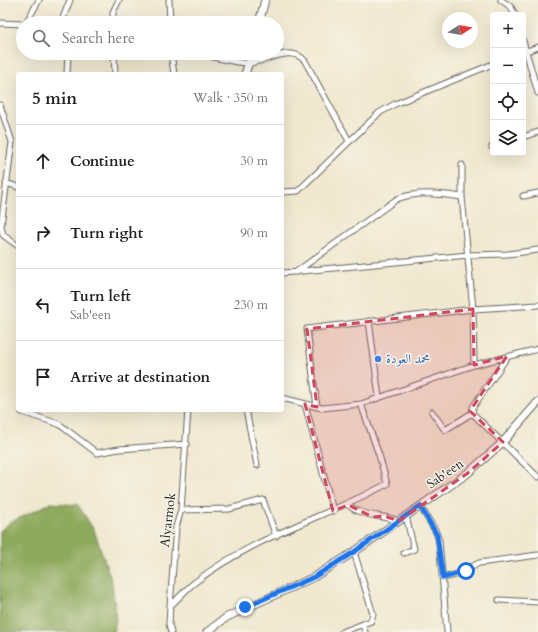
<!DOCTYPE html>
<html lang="en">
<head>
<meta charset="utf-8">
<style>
	body { margin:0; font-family:Cardo,Amiri,serif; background:#f6f6f6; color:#202124 }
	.controls { position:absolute; right:12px; top:12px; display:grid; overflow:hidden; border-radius:4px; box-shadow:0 4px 16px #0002 }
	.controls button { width:36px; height:36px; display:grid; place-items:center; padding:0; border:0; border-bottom:1px solid #e0e0e0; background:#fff; color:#202124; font:20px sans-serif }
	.compass { position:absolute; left:442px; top:12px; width:36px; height:36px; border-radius:50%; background:#fff; box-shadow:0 4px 16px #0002; rotate:79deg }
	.stop { position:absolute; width:12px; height:12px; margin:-9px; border:3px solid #1a73e8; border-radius:50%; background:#fff }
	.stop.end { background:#1a73e8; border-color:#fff; box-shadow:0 1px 4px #0008 }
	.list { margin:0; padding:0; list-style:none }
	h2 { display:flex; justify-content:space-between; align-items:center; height:52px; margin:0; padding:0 16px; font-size:17px }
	h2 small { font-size:13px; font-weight:400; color:#757577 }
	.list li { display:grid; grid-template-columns:26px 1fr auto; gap:12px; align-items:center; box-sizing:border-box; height:72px; padding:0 16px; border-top:1px solid #e0e0e0 }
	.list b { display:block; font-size:15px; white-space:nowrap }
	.list p { margin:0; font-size:13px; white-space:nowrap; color:#757577 }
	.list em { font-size:13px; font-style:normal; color:#757577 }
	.icon { flex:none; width:22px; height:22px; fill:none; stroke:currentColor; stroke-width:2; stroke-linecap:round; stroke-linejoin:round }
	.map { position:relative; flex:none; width:538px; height:632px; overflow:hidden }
	.search { position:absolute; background:#fff; box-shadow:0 4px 16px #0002; left:16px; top:16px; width:268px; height:44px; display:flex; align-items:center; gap:10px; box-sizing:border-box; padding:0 14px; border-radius:22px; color:#757577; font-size:15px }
	.panel { position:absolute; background:#fff; box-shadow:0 4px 16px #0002; left:16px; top:72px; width:268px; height:340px; border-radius:4px }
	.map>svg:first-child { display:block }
	.forest { fill:#8da95b; stroke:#54623c }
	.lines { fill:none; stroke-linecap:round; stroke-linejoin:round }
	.street-casing { stroke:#66635b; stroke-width:7 }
	.secondary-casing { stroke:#66635b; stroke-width:9 }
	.street { stroke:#fff; stroke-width:5 }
	.secondary { stroke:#fff; stroke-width:7 }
	.route { stroke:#1a73e8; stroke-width:5 }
	.marked { fill:#d1495b; fill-opacity:0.2; stroke:#d1495b; stroke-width:3; stroke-dasharray:8 5; stroke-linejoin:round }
	.shop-dot { fill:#3f7fe0; stroke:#f7f3e8; stroke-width:1.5 }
	.labels { text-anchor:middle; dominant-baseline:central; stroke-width:3; stroke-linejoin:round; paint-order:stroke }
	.shop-label { font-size:13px; fill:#366cbe; stroke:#f7f3e8; text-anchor:start }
	.street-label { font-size:13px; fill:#1c1c1c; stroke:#f7f3e8 }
</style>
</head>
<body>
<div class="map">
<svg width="538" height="632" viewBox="0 0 538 632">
	<rect width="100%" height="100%" fill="#f7f3e8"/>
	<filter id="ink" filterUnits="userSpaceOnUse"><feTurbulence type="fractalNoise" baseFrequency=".025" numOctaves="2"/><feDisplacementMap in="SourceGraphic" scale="8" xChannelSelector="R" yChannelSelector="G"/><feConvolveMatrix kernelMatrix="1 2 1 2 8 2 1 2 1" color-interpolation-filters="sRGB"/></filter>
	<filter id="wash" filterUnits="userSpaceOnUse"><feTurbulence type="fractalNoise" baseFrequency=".012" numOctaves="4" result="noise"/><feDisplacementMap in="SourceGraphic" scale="16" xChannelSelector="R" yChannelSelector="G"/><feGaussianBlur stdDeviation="0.9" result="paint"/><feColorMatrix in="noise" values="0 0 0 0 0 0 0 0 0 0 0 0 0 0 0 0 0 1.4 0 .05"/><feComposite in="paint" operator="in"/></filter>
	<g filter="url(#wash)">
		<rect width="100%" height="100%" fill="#f0e8cf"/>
		<path class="forest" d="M51,503L78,505L94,530L112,582L116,621L113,632H0V531L9,523Z"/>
	</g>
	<g filter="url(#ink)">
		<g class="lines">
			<g class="street-casing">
				<path id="street" d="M169,0L170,23
					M501,0L511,7L515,15
					M0,23L23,24
					M26,23L39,0
					M64,23L63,18L70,0
					M113,23V12L119,0
					M523,41L538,93
					M524,52L538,47
					M114,53L115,74
					M171,53L174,74
					M197,53C211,56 237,64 249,63C267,62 291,44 305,61L349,141
					M67,74L68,53
					M0,105L12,142L1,226L3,235L18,246
					M523,137L538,132
					M492,147H493
					M462,165V197L473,309L474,365
					M6,183L18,187
					M282,192L298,191L379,113L395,104L493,64
					M523,196L538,193
					M296,272L397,199C419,191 439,194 462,197
					M282,273L468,255L508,254L538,250
					M369,321L379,397
					M507,357L473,407L472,413L538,477
					M282,398L322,408L361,404L474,365L538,349
					M305,404L333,511
					M317,407L307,329L473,309L538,305
					M246,410L257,465
					M22,412L59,424L97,453L119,449L187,444
					M432,412L445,430L472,413
					M348,505C365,518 380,514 399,521
					M420,506L435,530L439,540L447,632
					M181,510L229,509L263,500L276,536
					M404,553L414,549L406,516
					M443,578L459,574L479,563L538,555
					M499,600L538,602
					M170,606C178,599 185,590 194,583C251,538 323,518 387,484L379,455L361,404
					M363,624L365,632
					M171,632L169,624L170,606L176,527L181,510L188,410
					M342,632L371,621L373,614L354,552"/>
			</g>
			<g class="secondary-casing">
				<path id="secondary" d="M259,23L265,0
					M245,74L252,53
					M207,632L227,617L314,577L354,552L468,473L503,442L538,402"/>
			</g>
			<use href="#street" class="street"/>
			<use href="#secondary" class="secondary"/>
		</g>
	</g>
	<g class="lines" filter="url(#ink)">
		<path class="route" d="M245,607L314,577L354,552L420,506L437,535L443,578L466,571"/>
	</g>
	<path class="marked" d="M473,309L474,365L507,356L470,411L503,442L468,473L399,521L384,516L373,517L348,505L333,511L305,404L317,407L307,329Z"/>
	<circle class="shop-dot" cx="378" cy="359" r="4"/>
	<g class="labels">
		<g class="shop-label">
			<text x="386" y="359">محمد العودة</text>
		</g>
		<g class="street-label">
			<text transform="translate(445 474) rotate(-35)">Sab'een</text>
			<text transform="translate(168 520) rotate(-83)">Alyarmok</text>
		</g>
	</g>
</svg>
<div class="controls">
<button>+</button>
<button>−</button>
<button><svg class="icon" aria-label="locate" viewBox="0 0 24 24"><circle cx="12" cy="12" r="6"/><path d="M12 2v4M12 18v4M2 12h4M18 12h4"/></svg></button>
<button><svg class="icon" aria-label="layers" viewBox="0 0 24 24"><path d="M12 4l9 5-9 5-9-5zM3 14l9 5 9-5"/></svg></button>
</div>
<svg class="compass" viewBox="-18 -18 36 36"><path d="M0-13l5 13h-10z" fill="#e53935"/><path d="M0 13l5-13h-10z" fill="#757577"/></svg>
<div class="stop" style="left:466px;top:571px"></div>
<div class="stop end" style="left:245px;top:607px"></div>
<div class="search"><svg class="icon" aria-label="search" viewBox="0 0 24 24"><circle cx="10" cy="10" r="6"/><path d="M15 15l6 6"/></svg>Search here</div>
<section class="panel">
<h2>5 min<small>Walk · 350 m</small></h2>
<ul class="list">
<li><svg class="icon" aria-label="ahead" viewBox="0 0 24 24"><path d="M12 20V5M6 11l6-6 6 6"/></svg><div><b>Continue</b></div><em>30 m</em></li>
<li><svg class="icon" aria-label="right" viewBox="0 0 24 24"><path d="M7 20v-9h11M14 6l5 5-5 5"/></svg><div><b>Turn right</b></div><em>90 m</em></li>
<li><svg class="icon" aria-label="left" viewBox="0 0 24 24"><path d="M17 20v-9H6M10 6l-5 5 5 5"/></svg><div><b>Turn left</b><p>Sab'een</p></div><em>230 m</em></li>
<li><svg class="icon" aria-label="arrive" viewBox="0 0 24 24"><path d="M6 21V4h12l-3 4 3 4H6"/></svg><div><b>Arrive at destination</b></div></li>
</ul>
</section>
</div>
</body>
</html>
